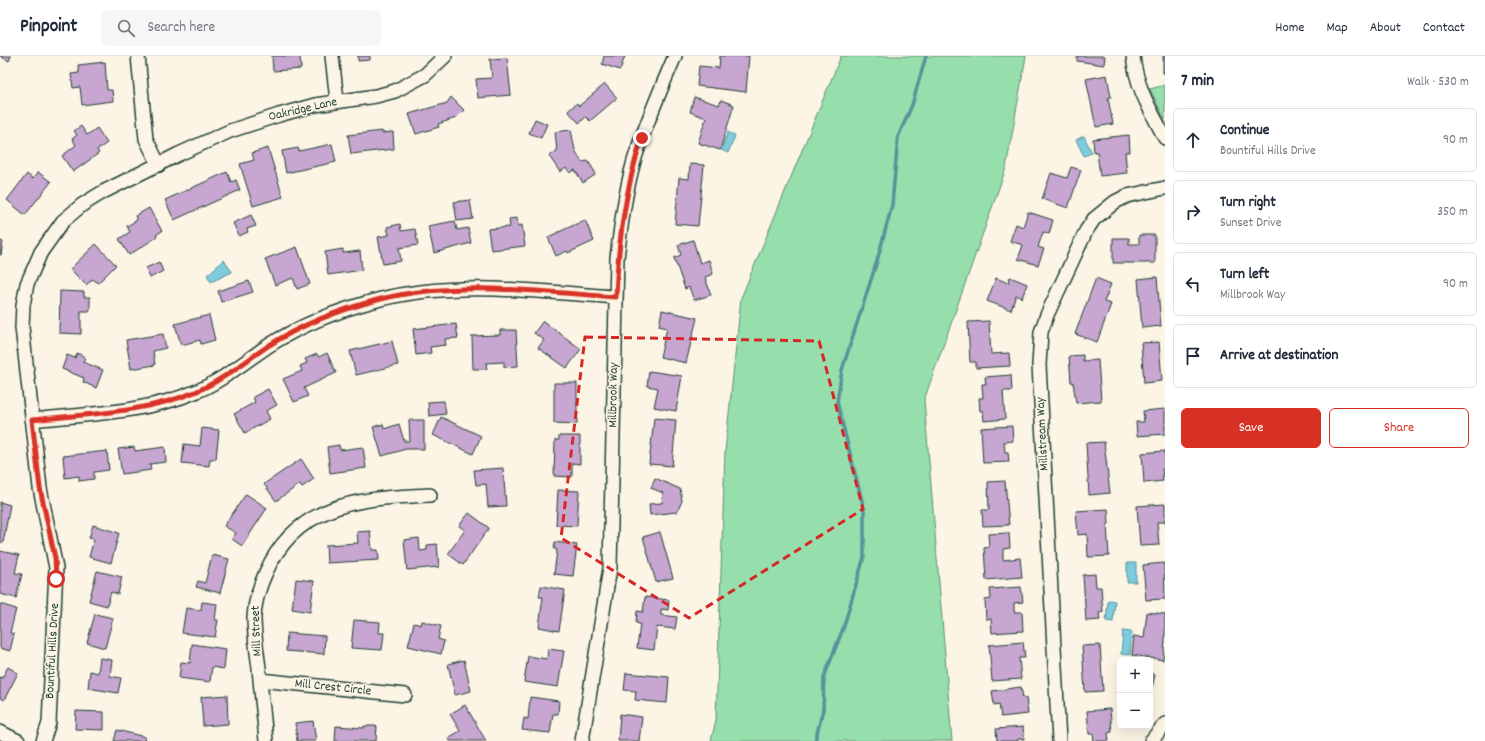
<!DOCTYPE html>
<html lang="en">
<head>
<meta charset="utf-8">
<style>
	body { margin:0; font-family:Dekko,sans-serif; background:#f6f6f7; color:#1f2937 }
	.controls { position:absolute; right:12px; bottom:12px; display:grid; overflow:hidden; border-radius:6px; box-shadow:0 4px 16px #0002 }
	.controls button { width:36px; height:36px; display:grid; place-items:center; padding:0; border:0; border-bottom:1px solid #e0e1e3; background:#fff; color:#1f2937; font:20px sans-serif }
	.stop { position:absolute; width:12px; height:12px; margin:-9px; border:3px solid #d93025; border-radius:50%; background:#fff }
	.stop.end { background:#d93025; border-color:#fff; box-shadow:0 1px 4px #0008 }
	.list { margin:0; padding:0; list-style:none }
	h2 { display:flex; justify-content:space-between; align-items:center; height:52px; margin:0; padding:0 16px; font-size:17px }
	h2 small { font-size:13px; font-weight:400; color:#747a83 }
	.list li { display:grid; grid-template-columns:26px 1fr auto; gap:12px; align-items:center; box-sizing:border-box; height:64px; margin:0 8px 8px; padding:0 8px; border:1px solid #e0e1e3; border-radius:6px }
	.list b { display:block; font-size:15px; white-space:nowrap }
	.list p { margin:0; font-size:13px; white-space:nowrap; color:#747a83 }
	.list em { font-size:13px; font-style:normal; color:#747a83 }
	.actions { display:flex; gap:8px; padding:12px 16px }
	.actions a { flex:1; padding:9px 0; border:1px solid #d93025; border-radius:6px; text-align:center; font-size:14px; color:#d93025 }
	.actions .main { background:#d93025; color:#fff }
	.icon { flex:none; width:22px; height:22px; fill:none; stroke:currentColor; stroke-width:2; stroke-linecap:round; stroke-linejoin:round }
	.map { position:relative; flex:none; width:1165px; height:685px; overflow:hidden }
	header { display:flex; align-items:center; gap:24px; box-sizing:border-box; height:56px; padding:0 20px; background:#fff; border-bottom:1px solid #e0e1e3 }
	header strong { font-size:19px }
	nav { display:flex; gap:22px; margin-inline-start:auto; font-size:14px }
	.search { width:280px; height:36px; background:#f6f6f7; display:flex; align-items:center; gap:10px; box-sizing:border-box; padding:0 14px; border-radius:6px; color:#747a83; font-size:15px }
	main { display:flex }
	aside { flex:1; background:#fff }
	.map>svg:first-child { display:block }
	.green { fill:#97dead; stroke:#5b8e70 }
	.water { fill:#7fcbde; stroke:#59929a }
	.lines { fill:none; stroke-linecap:round; stroke-linejoin:round }
	.stream { stroke:#59929a; stroke-width:3.5 }
	.building { fill:#c7a6d1; stroke:#1f3d34 }
	.minor-casing { stroke:#1f3d34; stroke-width:16 }
	.minor { stroke:#fcf5e5; stroke-width:13 }
	.route { stroke:#d93025; stroke-width:5 }
	.marked { fill:none; stroke:#d62828; stroke-width:3; stroke-dasharray:8 5; stroke-linejoin:round }
	.labels { text-anchor:middle; dominant-baseline:central; stroke-width:3; stroke-linejoin:round; paint-order:stroke }
	.street-label { font-size:13px; fill:#1f3d34; stroke:#fcf5e5 }
</style>
</head>
<body>
<header>
<strong>Pinpoint</strong>
<div class="search"><svg class="icon" aria-label="search" viewBox="0 0 24 24"><circle cx="10" cy="10" r="6"/><path d="M15 15l6 6"/></svg>Search here</div>
<nav><a>Home</a><a>Map</a><a>About</a><a>Contact</a></nav>
</header>
<main>
<div class="map">
<svg width="1165" height="685" viewBox="0 0 1165 685">
	<rect width="100%" height="100%" fill="#fcf5e5"/>
	<filter id="ink" filterUnits="userSpaceOnUse"><feTurbulence type="fractalNoise" baseFrequency=".025" numOctaves="2"/><feDisplacementMap in="SourceGraphic" scale="8" xChannelSelector="R" yChannelSelector="G"/><feConvolveMatrix kernelMatrix="1 2 1 2 8 2 1 2 1" color-interpolation-filters="sRGB"/></filter>
	<g filter="url(#ink)">
		<path class="green" d="M841,0H1026L1006,112L924,344L952,685H711L716,664L725,396L741,242Z
			M1165,29V64L1150,33Z"/>
		<path class="water" d="M728,76L735,80L728,97L721,94Z
			M1084,80L1092,97L1084,100L1076,84Z
			M224,204L232,216L211,226L207,219Z
			M1127,507H1136V526H1127Z
			M1108,544L1115,545L1113,566L1106,565Z
			M1123,575L1132,576L1130,599L1121,598Z"/>
		<g class="lines">
			<path class="stream" d="M815,685L823,654L824,621L844,570L864,501V453L837,346L842,314L877,205L892,149L898,81L912,49L926,0"/>
		</g>
		<path class="building" d="M0,0H11L9,5Z
			M272,0H300L301,13L273,15Z
			M358,0H370V4L358,5Z
			M604,0H625L620,14L602,8Z
			M720,0H749L746,36L697,30L699,10L719,12Z
			M1077,0H1105L1104,9L1077,5Z
			M1163,0H1165V17H1163Z
			M507,2L511,39L478,42L476,23L492,22L490,3Z
			M105,6L107,34H112L113,45L82,49L80,31L73,32L71,18L79,17L78,9Z
			M1107,19L1111,41L1108,42L1113,68L1096,71L1086,23Z
			M605,28L617,42L590,65L586,61L579,67L568,55L577,47L579,50Z
			M451,41L464,54L456,62L438,68L439,71L416,78L409,58L447,47Z
			M694,41L719,49L721,44L734,49L720,94L698,87L706,62L690,56Z
			M535,63L547,68L541,82L529,77Z
			M81,70L87,79L97,72L107,87L97,94L99,97L73,116L62,100L76,89L72,83L77,79L74,75Z
			M571,74L575,94L582,106L588,105L595,116V119L583,127L575,114L570,117L566,112L560,116L549,100L557,95L555,76Z
			M382,75V77L393,76L394,93L351,98L348,79Z
			M1129,79L1130,96H1125L1127,117L1100,120L1097,96H1094L1093,83Z
			M332,88L336,106L286,117L282,95L298,92L299,95Z
			M268,92L283,141L253,150L240,108L254,104L252,97Z
			M690,108L704,109L698,170L675,168L679,122L689,123Z
			M1071,111L1081,114L1068,152L1042,143L1051,117L1067,122Z
			M38,116L51,126L25,159L7,144L27,118L33,123Z
			M227,116L231,126L236,124L240,134L174,164L165,144Z
			M470,144L473,163L457,165L454,146Z
			M149,152L162,175L156,179L157,181L129,199L119,183L130,176L127,170L137,164L135,160Z
			M1028,156L1053,164L1049,178L1043,176L1038,191L1044,193L1038,209L1018,203L1023,189L1010,185L1016,168L1023,171Z
			M251,159L256,170L247,173L248,176L239,180L233,167Z
			M517,162L518,170L522,169L525,190L491,194L488,173L510,171L509,163Z
			M585,164L594,185L568,197L567,195L556,200L548,181Z
			M455,165L457,174L468,172L471,187L434,197L428,170Z
			M400,168L401,175L415,173L418,189L399,192L401,205L383,208L378,181L389,179L387,171Z
			M1139,179H1155V207H1113V182H1129V188H1139Z
			M693,184L700,207L709,204L713,218L705,221L711,239L694,244L689,231L685,233L674,202L681,199L678,189Z
			M0,185L3,186L1,199H0Z
			M96,188L116,209L98,227L93,223L86,229L70,213Z
			M297,191L310,228L297,233L293,222L275,229L265,203Z
			M343,193V197L360,195L362,214L328,219L325,196Z
			M159,206L163,215L150,222L146,212Z
			M1010,221L1027,228L1022,242L1016,239L1011,254L987,245L996,222L1008,227Z
			M1157,221L1161,270L1142,272L1138,223Z
			M1096,222L1111,228L1104,246L1111,248L1097,286L1075,278Z
			M249,225L253,236L221,246L218,235Z
			M60,235L84,236V241H90V255H81V278L59,277Z
			M662,254L697,262L686,307L660,301L667,272L659,270Z
			M209,259L215,284L201,288L200,284L181,289L175,268Z
			M543,265L581,293L567,312L538,292L544,284L534,277Z
			M989,265L991,298L1009,297L1010,310L976,312V306H970L968,266Z
			M456,268L458,282L445,283L446,289L430,291L431,297L416,299L413,273Z
			M500,274H516L518,310L504,311V306L486,307L487,313H473L472,280L500,279Z
			M163,278L166,292L153,295L155,309L131,313L126,284Z
			M392,285L398,309L356,319L350,295Z
			M1159,286L1162,325L1144,327L1141,287Z
			M77,297L85,301L83,306L103,314L96,332L83,326L84,322L62,313L67,299L75,302Z
			M327,297L336,317L304,332L308,340L294,346L283,323L302,315L300,310L307,307L305,303L317,298L319,301Z
			M1083,299V305L1098,304L1101,345L1076,347L1073,326H1071L1069,300Z
			M649,315L682,320L676,355L654,351L658,332L647,330Z
			M1011,319L1012,335H1003L1005,363L984,365L983,355H980L979,342H983L982,328H986L985,321Z
			M554,327H577V368L554,367Z
			M268,333L277,349L266,355L270,363L245,377L234,358L255,346L253,341Z
			M444,345L446,358L429,360L428,346Z
			M1165,353V378L1137,380L1136,366H1144L1143,355Z
			M441,361L481,380L473,398L433,379Z
			M654,362L676,364L672,410L649,408Z
			M409,364H424V393H406L382,400L373,371L383,368L384,373L399,368L404,385H410Z
			M1012,370L1013,385L1004,386L1005,396H1008L1009,406L983,407L981,372Z
			M202,372L219,374L216,403H210L209,410L182,407L184,388L200,390Z
			M559,380H580V408L572,407V421L554,420L555,384H559Z
			M1104,386L1110,437L1089,439L1086,387Z
			M339,389L340,394L363,391L366,412L330,417L327,391Z
			M134,391L135,395L165,391L166,406L150,408L151,414L122,418L118,393Z
			M107,395L109,414L94,416V423L79,425V420L65,422L63,400Z
			M1165,395V413H1162L1163,425L1144,427L1142,397Z
			M301,403L314,423L302,431L300,428L276,445L264,428Z
			M503,412L506,450L488,451L486,428L476,429L474,414Z
			M655,422L680,433L682,445L677,456L650,459L649,448L662,447L663,437L651,432Z
			M1005,425L1009,469L983,470L982,454H989L988,426Z
			M558,434L579,435L577,470L556,469Z
			M246,438L267,452L242,490L232,483L236,477L224,470Z
			M0,446L10,449L3,487L0,486Z
			M1165,448V466H1157L1159,489L1140,490L1137,450Z
			M1108,453L1109,468L1107,469L1109,500L1088,501L1087,478L1078,479L1076,455Z
			M469,457L489,472L463,509L448,498L465,474L459,470Z
			M93,469L119,477L111,507L89,501L94,483L89,482Z
			M370,475L372,494H378L379,504L327,507L326,489L358,487L357,476Z
			M660,476L673,522L656,526L643,481Z
			M1009,477L1010,492L1003,493V504L1020,502L1022,521L986,524L984,492L989,491L988,478Z
			M419,482L420,495L427,494V489L437,488L439,511L407,514L404,484Z
			M555,486L577,489L573,520L554,518L557,494L554,493Z
			M0,495L19,499L15,517L22,518L16,542L0,538Z
			M212,499L229,503L220,537L196,531L198,525L205,527Z
			M1164,507L1165,543L1146,544L1143,509Z
			M97,515L122,521L118,538L111,536L107,550L89,545Z
			M1095,518L1096,531H1101L1103,556L1099,557L1100,564L1086,565L1083,519Z
			M296,523L314,525L310,556L292,553Z
			M541,530L565,534L559,575L539,571L543,541H539Z
			M1021,531L1023,546L1014,547V556H1022L1023,575L992,577L991,563H986L985,544L991,543L990,533Z
			M645,541L669,544L668,554L661,553V559L677,561L675,573L657,571L654,594L637,592L640,568L636,567L637,555L643,556Z
			M202,546L217,548L215,564H218L215,581L182,577L186,552L201,554Z
			M0,548L16,553L10,577L14,578L10,595L0,592Z
			M1147,556L1165,558V585L1163,604L1132,599L1134,580L1144,582Z
			M95,558L113,562L105,592L87,587Z
			M354,564L380,566L379,577H384L382,594L351,592Z
			M422,565L441,570L438,583L444,585L441,598L408,590L414,567L421,569Z
			M287,577L325,580L324,598L286,595Z
			M1023,586L1025,602H1019L1021,623L992,625L989,589Z
			M192,588L226,593L224,613L212,611L210,626L179,622L181,606L190,607Z
			M1100,589L1103,635L1085,636L1082,590Z
			M548,593L564,595L558,631L524,626L528,600L547,603Z
			M100,602L112,604L110,620L121,622L118,637L88,632L90,615L98,617Z
			M464,604L471,635L455,639L448,608Z
			M8,611L18,617L4,644L0,642V621L2,622Z
			M626,617L669,621L667,647L635,644L636,635L624,634Z
			M1150,617L1155,619L1150,640Z
			M1021,631L1023,642H1026L1028,658L1001,661L999,648L994,649L992,635Z
			M227,639L228,668L203,670L201,641Z
			M530,641L559,645L558,658H553L550,677L522,674L524,662L528,663Z
			M465,649L486,685H450L448,682L460,675L450,658Z
			M1110,653L1112,676L1108,677L1109,685H1094L1093,678H1089L1087,655Z
			M76,655L104,656V674L75,673Z
			M620,658L642,661L639,685H618Z
			M313,665L316,685H297L295,667Z
			M336,670L364,672V670H377L376,685H335Z
			M1023,671L1024,683H1018V685H997L996,673Z
			M117,674L145,681L144,685H114Z"/>
		<g class="lines">
			<g class="minor-casing">
				<path id="minor" d="M138,0L146,83L159,109
					M332,0L337,45
					M1133,0C1136,31 1151,55 1165,82
					M32,364C86,358 144,357 195,336C222,325 244,306 268,290C302,268 342,253 381,243C454,224 542,236 616,241
					M260,624L405,639
					M0,676L18,685
					M43,685L49,667L56,512L40,432L22,271L23,249L27,228L41,196L63,165L82,149L103,136L179,98L230,75L279,59L315,49L376,40L395,35L425,19L445,0
					M266,685C264,661 261,637 259,612C257,596 254,578 254,561C255,542 262,523 271,506C304,445 367,442 430,439
					M582,685L610,512L617,202C621,169 625,137 634,105C645,69 660,35 675,0
					M1059,685L1039,309L1041,276L1047,259L1086,175L1094,163L1115,146L1127,140L1165,132
					M1151,685L1165,668"/>
			</g>
			<use href="#minor" class="minor"/>
		</g>
	</g>
	<g class="lines" filter="url(#ink)">
		<path class="route" d="M56,523L55,502L40,432L32,364C86,358 144,357 195,336C222,325 244,306 268,290C302,268 342,253 381,243C454,224 542,236 616,241C618,186 625,134 642,82"/>
	</g>
	<path class="marked" d="M585,281L819,285L863,453L689,562L561,482Z"/>
	<g class="labels">
		<g class="street-label">
			<text transform="translate(303 54) rotate(-13)">Oakridge Lane</text>
			<text transform="translate(614 339) rotate(-89)">Millbrook Way</text>
			<text transform="translate(1043 378) rotate(-93)">Millstream Way</text>
			<text transform="translate(257 575) rotate(-92)">Mill Street</text>
			<text transform="translate(53 595) rotate(-87)">Bountiful Hills Drive</text>
			<text transform="translate(333 632) rotate(6)">Mill Crest Circle</text>
		</g>
	</g>
</svg>
<div class="controls">
<button>+</button>
<button>−</button>
</div>
<div class="stop" style="left:56px;top:523px"></div>
<div class="stop end" style="left:642px;top:82px"></div>
</div>
<aside>
<h2>7 min<small>Walk · 530 m</small></h2>
<ul class="list">
<li><svg class="icon" aria-label="ahead" viewBox="0 0 24 24"><path d="M12 20V5M6 11l6-6 6 6"/></svg><div><b>Continue</b><p>Bountiful Hills Drive</p></div><em>90 m</em></li>
<li><svg class="icon" aria-label="right" viewBox="0 0 24 24"><path d="M7 20v-9h11M14 6l5 5-5 5"/></svg><div><b>Turn right</b><p>Sunset Drive</p></div><em>350 m</em></li>
<li><svg class="icon" aria-label="left" viewBox="0 0 24 24"><path d="M17 20v-9H6M10 6l-5 5 5 5"/></svg><div><b>Turn left</b><p>Millbrook Way</p></div><em>90 m</em></li>
<li><svg class="icon" aria-label="arrive" viewBox="0 0 24 24"><path d="M6 21V4h12l-3 4 3 4H6"/></svg><div><b>Arrive at destination</b></div></li>
</ul>
<div class="actions"><a class="main">Save</a><a>Share</a></div>
</aside>
</main>
</body>
</html>
